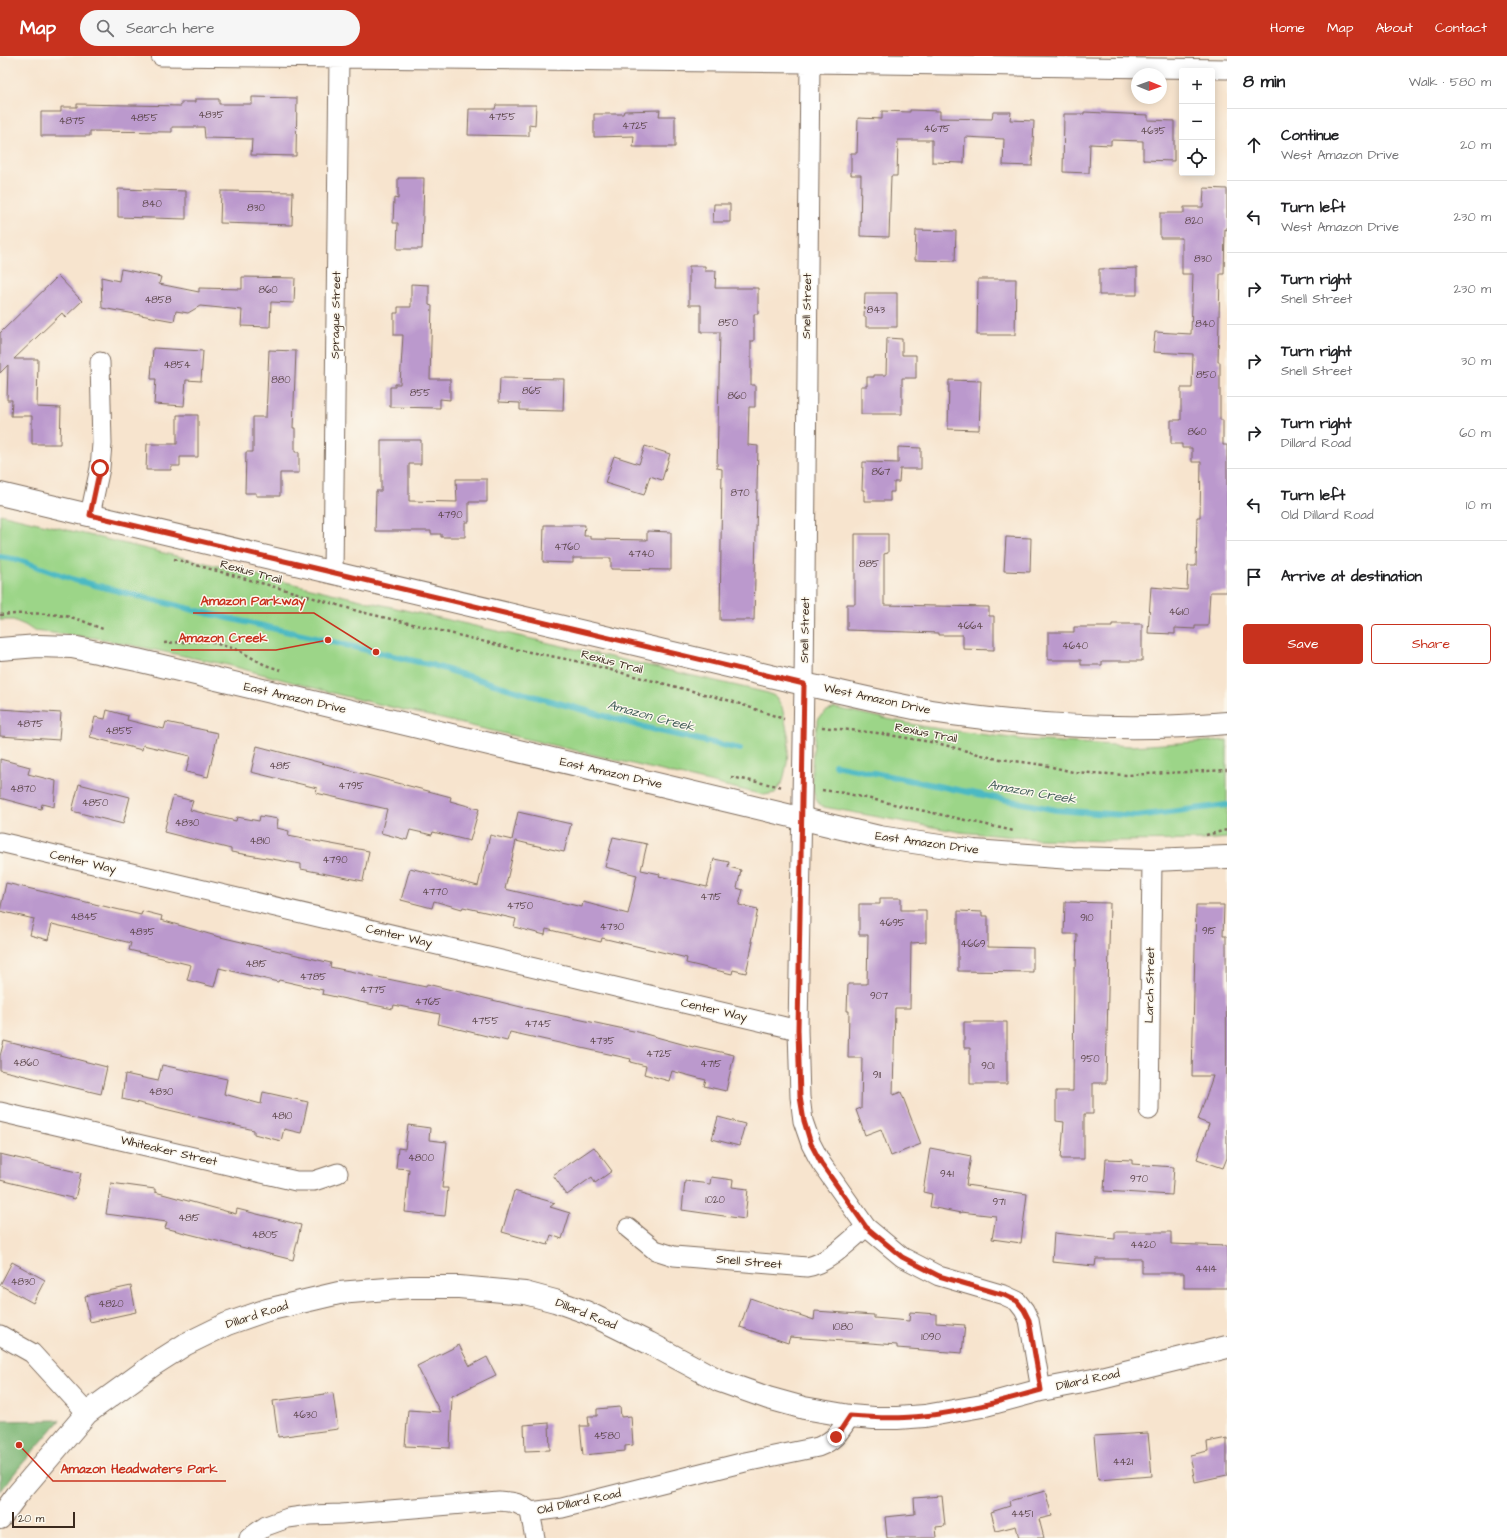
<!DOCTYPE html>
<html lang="en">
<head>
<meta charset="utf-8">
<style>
	body { margin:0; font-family:"Architects Daughter",sans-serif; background:#f6f6f6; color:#202124 }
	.controls { position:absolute; right:12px; top:12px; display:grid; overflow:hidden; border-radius:4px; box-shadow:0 2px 10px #0003 }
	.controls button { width:36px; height:36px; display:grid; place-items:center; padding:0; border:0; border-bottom:1px solid #e0e0e0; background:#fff; color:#202124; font:20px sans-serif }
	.compass { position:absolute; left:1131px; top:12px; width:36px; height:36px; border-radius:50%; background:#fff; box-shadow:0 2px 10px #0003; rotate:91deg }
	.scale { position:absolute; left:12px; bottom:10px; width:63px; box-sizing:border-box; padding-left:4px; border:2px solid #3b2a1e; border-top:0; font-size:11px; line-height:14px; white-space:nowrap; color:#3b2a1e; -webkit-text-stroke:3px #fbf7ec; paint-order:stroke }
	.stop { position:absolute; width:12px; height:12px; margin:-9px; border:3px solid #c8321e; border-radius:50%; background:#fff }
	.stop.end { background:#c8321e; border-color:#fff; box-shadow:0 1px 4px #0008 }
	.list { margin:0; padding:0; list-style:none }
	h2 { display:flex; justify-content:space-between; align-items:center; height:52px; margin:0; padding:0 16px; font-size:17px }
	h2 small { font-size:13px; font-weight:400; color:#757577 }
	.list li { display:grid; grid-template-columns:26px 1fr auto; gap:12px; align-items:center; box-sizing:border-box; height:72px; padding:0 16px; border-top:1px solid #e0e0e0 }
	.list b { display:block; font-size:15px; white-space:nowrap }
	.list p { margin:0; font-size:13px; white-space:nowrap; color:#757577 }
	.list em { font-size:13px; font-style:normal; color:#757577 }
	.actions { display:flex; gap:8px; padding:12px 16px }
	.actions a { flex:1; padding:9px 0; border:1px solid #c8321e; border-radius:4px; text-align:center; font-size:14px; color:#c8321e }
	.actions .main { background:#c8321e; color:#fff }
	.icon { flex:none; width:22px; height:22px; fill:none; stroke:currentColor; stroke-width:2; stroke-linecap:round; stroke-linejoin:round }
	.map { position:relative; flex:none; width:1227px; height:1482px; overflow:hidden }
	header { display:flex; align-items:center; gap:24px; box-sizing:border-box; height:56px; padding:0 20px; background:#c8321e; color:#fff }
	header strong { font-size:19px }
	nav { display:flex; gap:22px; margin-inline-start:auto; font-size:14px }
	.search { width:280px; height:36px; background:#f6f6f6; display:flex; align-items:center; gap:10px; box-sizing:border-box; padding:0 14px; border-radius:22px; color:#757577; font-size:15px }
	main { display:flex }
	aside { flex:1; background:#fff }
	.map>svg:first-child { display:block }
	.green { fill:#9cd588; stroke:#6c8053 }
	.forest { fill:#7db674; stroke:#5c7049 }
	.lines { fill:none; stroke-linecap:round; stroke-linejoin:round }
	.stream { stroke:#4bb9c3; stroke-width:6 }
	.building { fill:#bb99cd }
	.minor-casing { stroke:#7d6b5c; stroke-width:21 }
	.tertiary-casing { stroke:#7d6b5c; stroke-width:24 }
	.path { stroke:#7d6b5c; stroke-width:2.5; stroke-dasharray:3 3; stroke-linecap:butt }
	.minor { stroke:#fff; stroke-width:19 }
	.tertiary { stroke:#fff; stroke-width:22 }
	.route { stroke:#c8321e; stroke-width:5 }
	.labels { text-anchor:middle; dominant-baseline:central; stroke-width:3; stroke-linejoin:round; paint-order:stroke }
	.number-label { font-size:10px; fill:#5b464a }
	.street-label { font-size:12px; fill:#3b2a1e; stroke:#fbf7ec }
	.water-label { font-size:13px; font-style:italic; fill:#415c58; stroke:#fbf7ec }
	.leader { fill:none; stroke:#c8321e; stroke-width:1.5 }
	.callout-dot { fill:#c8321e; stroke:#fbf7ec; stroke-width:1.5 }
	.callout-label { font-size:13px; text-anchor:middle; font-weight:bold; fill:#c8321e; stroke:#fbf7ec; stroke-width:3; stroke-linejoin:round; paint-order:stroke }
</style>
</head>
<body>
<header>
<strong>Map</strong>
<div class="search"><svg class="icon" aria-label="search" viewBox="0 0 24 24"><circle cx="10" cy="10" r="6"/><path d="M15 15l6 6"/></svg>Search here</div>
<nav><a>Home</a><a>Map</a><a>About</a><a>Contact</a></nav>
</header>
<main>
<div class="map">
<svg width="1227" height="1482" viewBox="0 0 1227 1482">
	<rect width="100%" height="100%" fill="#fbf7ec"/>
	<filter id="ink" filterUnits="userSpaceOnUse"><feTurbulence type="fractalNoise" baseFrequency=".025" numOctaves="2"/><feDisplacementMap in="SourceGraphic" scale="8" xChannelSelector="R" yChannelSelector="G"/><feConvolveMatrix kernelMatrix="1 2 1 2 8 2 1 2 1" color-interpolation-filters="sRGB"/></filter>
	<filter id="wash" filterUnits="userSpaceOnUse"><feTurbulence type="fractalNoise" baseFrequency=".012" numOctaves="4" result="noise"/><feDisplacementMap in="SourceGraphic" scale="16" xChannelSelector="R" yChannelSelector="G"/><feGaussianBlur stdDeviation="0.9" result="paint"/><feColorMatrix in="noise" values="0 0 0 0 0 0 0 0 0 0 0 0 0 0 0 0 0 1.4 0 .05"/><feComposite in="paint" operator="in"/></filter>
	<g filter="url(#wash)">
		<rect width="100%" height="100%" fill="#f7e4ce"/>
		<path class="green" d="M0,458L361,544L768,637L776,641L782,651L789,683L787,707L783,725L775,737L764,739L340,639L228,609L96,582L34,575L25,569L13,564H0Z
			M835,652L926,671L1026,684L1131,690L1227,684V782L1204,784L1108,785L1037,783L960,776L824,751C821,749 818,748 817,745C807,728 814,680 819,661L827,655Z"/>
		<path class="forest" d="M60,1364L17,1414L0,1436V1365Z"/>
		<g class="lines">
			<path class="stream" d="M0,501L19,504L75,524L202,556L432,609L526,638L655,674L740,693
				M835,709L1056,754L1136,760L1227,749"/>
		</g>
		<g id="blocks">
			<path class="building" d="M252,41L297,42L296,100L251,99L252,83L205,82L204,71H172V76L90,75V80H41V56H61V51H77V48L181,50V46H195V43H219V48H252Z
				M496,49H536L535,69L529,68V80L468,79L469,53H495Z
				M660,54L659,60H675V91H633L634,80L594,81V58H623L624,55Z
				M910,54L940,55V62L992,63L993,56H1011L1010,64L1034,65L1032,110L1003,109L1004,83L965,81L964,107L932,106V84H898L897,120H891L889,181L860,180L861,119H851V97H857L858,62L882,63V55L910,56Z
				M1084,56L1148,59V64L1174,65V105L1143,104V85L1111,84V89L1090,88L1089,117L1063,116L1064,58H1084Z
				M398,122H424L422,193H397L398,167H393L394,142L398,143Z
				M1204,132L1227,133V174L1225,173L1224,218H1220L1218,306H1220V364H1223V389H1227V536H1210L1208,570H1195V573L1175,572V578L1148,577L1151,531L1187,534L1188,510H1196L1197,461H1200L1201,406H1192V392H1182V388H1171V364H1181V332H1192L1193,298L1153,296L1155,276L1191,278L1193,218H1182V182H1160V157H1184V151H1203Z
				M118,133L186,135V163L118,161Z
				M221,135L293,136L292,169L220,167Z
				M714,148H730V166H713Z
				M916,174L956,175L955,205L915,204Z
				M689,210H705V215H716L715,232H758V258H754V285H751V329H755V351H749L748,389L758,390L754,564H720L722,413L717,412L720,276H701V249H689Z
				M1137,212V239H1099V213Z
				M121,213L161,221L159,228L199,236V232L242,233V221L295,222L294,247L271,246L270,271L241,270L242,254L200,250L188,257L176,255L174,265L102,252L101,221L119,225Z
				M58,220L82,245L65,261L62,257L14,303H38L37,351L61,352L60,388H32V360H11L12,344H7L8,309L0,317V277Z
				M978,223H1016L1015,279H977Z
				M411,228L429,229V249L432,250L430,323H450V344L440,343V352L390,351V331H395V328H400L403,279H394V257H398V251H411Z
				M865,237H897V271H866V261H864Z
				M887,282L902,283V299H916V322H902V358H861V330H867V321H874V319H886Z
				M153,292L203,295L201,325L186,324L184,350L154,348L156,323H151Z
				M269,294L296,295L293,372H295V396H299V417H280V440H256V437H245L246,396H253V361H266Z
				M500,322L564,323L563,355L520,354V347L499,346Z
				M949,324L981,325L979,374L948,373Z
				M177,359H198V401H180V410H171V414H146L147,388H177Z
				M381,384H421V408H409V445L457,446L456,423H487V446H469V466H465V481H441V478H431V475H375L376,435H381Z
				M645,390L670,398L662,424L650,420L644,439L605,427L614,400L639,408Z
				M898,391L921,392V413H900L899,426H894V436H890V445H864V434H862L863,406L898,407Z
				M544,469H585L584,480H590V483L647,484V475L671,476V514L611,513V502H573V507L543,506Z
				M855,478H888V497L884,498V549L989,551V560H994V594L963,593V579H939V577L847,574V548H855Z
				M1006,481L1031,482L1030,516L1004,515Z
				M1112,568H1142V605H1102V609H1081V604H1048V576H1074V571H1112Z
				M0,653L61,657L59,684L0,680Z
				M107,654L128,660L127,664L164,673L166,666L218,677L208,721L186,716L190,700L143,689L142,694L90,681L95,661L105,663Z
				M257,690L451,741L450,745L479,753L470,785L433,776L432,779L410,774L407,784L381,777L387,753L316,737L317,732L251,716Z
				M0,703L30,711L28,718L56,725L54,751L42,748L41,753L0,742Z
				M79,728L130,741L123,768L72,755Z
				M173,740L193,745L190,754L236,765L237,761L259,765L260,760L278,763L277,772L289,775L288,780L369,795L363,825L301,813V808L231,796V793L164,776Z
				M518,756L571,768L564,796L516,785L505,833L582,851L583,846L628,858L637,819L605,811L613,781L647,788L641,814L660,818L659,820L707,831L714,803L729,806L728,811L741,814L737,832L743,834L739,849L758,853L751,886H753L746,917L733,914L732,918L686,907L687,902L602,882L601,886L546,873L545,879L514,871L516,863L463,851L462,853L434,845L432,852L401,844L410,812L478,830L490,779L512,784Z
				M6,827L141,859L142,855L162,860L161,864L216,880L331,907L330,911L426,931L427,928L521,951L638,976L693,991L694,990L734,999L726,1035L704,1030L706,1024L672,1015L669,1025L644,1018L646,1010L630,1006L631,1003L510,976L507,985L438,968L440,958L394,949L393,953L322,938L323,934L279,924L278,926L219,912L214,931L187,924L191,909L129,894L131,887L52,868L48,884L30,879L34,863L0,855Z
				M880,842H901V854H926V886L911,887L910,952H895L893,1039L901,1036L921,1088L891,1100L881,1073L865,1079L856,1054L861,1052L862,1002H848L849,955H847L848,928H867L868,879H859V848H880Z
				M1065,846L1110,847L1106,1027H1093V1058H1084V1103H1061L1064,1066L1056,1065V1035H1073L1074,911H1076L1077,878H1064Z
				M1196,849H1224L1223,880H1226L1227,1102L1223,1112L1197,1103L1209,1068L1198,1064L1213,1020H1192Z
				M958,855L982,856V860H988V891L1033,892V916L958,915Z
				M964,966H1007V1028H970V992H964Z
				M4,985L107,1011L101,1038L0,1014V1000Z
				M162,1009L227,1023L224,1038L261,1048L263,1036L308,1046L301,1077L284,1073L281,1085L254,1078V1074L122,1043L125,1018L158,1025Z
				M718,1061L745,1068L739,1090L712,1083Z
				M408,1069L430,1072L429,1084L447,1086L442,1132H448L445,1160L405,1156L409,1113L396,1112L398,1092L405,1093Z
				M594,1091L612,1115L595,1127L592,1121L567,1139L553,1119Z
				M930,1092L971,1100L966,1129L1027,1138L1021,1187L992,1183L996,1160L961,1156V1157L930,1151L932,1138L923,1136Z
				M0,1098L81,1117L75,1143L0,1124Z
				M1106,1103L1132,1104V1108L1174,1111L1172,1139L1104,1135Z
				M711,1121L733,1124L732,1131L748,1133L745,1163L682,1154L685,1125L710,1128Z
				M111,1127L155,1133V1136L236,1158L237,1153L301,1169L293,1204L165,1172L167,1166L106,1158Z
				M514,1135L555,1147L550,1151L570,1157L562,1183L551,1179L548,1189L502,1176Z
				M1115,1176H1171V1188L1227,1190V1232H1184V1217H1142V1203H1096L1095,1210L1052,1206L1054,1177L1115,1183Z
				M12,1206L45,1224L33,1247L0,1229Z
				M131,1230L136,1256L90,1266L85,1240Z
				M750,1242L814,1264L815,1255L874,1259V1262L909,1265L910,1256L936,1258V1267L965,1269L962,1297L897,1292V1289L790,1281L788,1287L740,1271Z
				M459,1289L470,1310L487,1301L496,1319L452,1340L450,1392L405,1390L408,1354L440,1356L417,1310Z
				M333,1337L338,1373L278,1381L273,1345Z
				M620,1351L621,1361L631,1360L633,1389L625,1390V1395L583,1399L580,1370H589L588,1360H597V1353Z
				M549,1367L550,1394L525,1395L524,1369Z
				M1148,1377L1152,1420L1098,1424L1094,1380Z
				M1227,1382V1419L1195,1426L1190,1399L1208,1395L1207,1386Z
				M1045,1435L1052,1460L1039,1463L1044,1482H1019L1016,1470L996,1475L991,1456L1010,1450L1009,1445Z
				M942,1440L945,1470L936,1471L937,1482H887L885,1461L915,1458L914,1442Z"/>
		</g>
	</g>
	<g filter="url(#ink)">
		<use href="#blocks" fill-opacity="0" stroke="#7d6b5c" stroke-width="1"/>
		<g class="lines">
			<g class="minor-casing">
				<path id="minor" d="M161,0L810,7L1227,13
					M810,7L804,628L798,974L800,1041L803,1065L811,1088L821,1107L866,1171L902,1201L939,1220L1004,1239L1017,1245L1024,1254L1029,1264L1041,1334
					M90,459L100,412L102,388L100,306
					M333,517L339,1
					M0,786L798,974
					M1149,1054L1152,804
					M0,1056L296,1125H314L338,1117
					M628,1172L655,1194L674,1200L807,1211C829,1207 849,1185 866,1171
					M0,1279L32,1297L87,1357
					M530,1456L535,1482
					M249,1482L266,1470L288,1462L310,1459L341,1458L499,1445C512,1446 520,1446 530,1456L562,1452L745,1406L818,1391C836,1384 840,1375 850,1360"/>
			</g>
			<g class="tertiary-casing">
				<path id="tertiary" d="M0,438L804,628C846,637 889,648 931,655C1029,670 1128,676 1227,667
					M0,593L38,590L72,591L137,604L879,781L974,795L1071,802L1152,804L1227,801
					M0,1462L17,1439L87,1357L153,1309L186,1288L227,1268L267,1254L339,1237L411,1231H459L525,1237L555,1245L586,1256L649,1287L720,1325L768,1342L804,1352L850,1360L874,1362H897L925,1360L982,1350L1041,1334L1093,1324L1227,1291"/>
			</g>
			<path class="path" d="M174,503L297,537L361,556L421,570L514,593L576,605L731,645L784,663
				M0,559C25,557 50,556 74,562C84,565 94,570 103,573
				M164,587L206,585L236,593L265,609L281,614
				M822,671L877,677L937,687L993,702L1044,709L1073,716L1127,719L1227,714
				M731,721L783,731
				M822,734L844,737L1014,775
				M1206,779L1227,774"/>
			<use href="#minor" class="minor"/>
			<use href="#tertiary" class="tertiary"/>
		</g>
	</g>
	<g class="lines" filter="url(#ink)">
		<path class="route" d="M100,412L90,459L804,628L798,974L800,1041L804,1065L811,1088L821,1107L866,1171L902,1201L939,1220L1004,1239L1017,1245L1024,1254L1029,1264L1041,1334C1003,1344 964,1356 924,1360C899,1363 875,1362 850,1360L836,1381"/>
	</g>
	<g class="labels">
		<g class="number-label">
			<text x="211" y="59">4835</text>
			<text x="502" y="61">4755</text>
			<text x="144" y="62">4855</text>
			<text x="72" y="65">4875</text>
			<text x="635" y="70">4725</text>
			<text x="937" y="73">4675</text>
			<text x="1153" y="75">4635</text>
			<text x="152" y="148">840</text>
			<text x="256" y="152">830</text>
			<text x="1194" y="165">820</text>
			<text x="1203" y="203">830</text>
			<text x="268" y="234">860</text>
			<text x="158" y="244">4858</text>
			<text x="876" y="254">843</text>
			<text x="728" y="267">850</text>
			<text x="1205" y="268">840</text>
			<text x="177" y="309">4854</text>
			<text x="1206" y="319">850</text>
			<text x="281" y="324">880</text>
			<text x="532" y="335">865</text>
			<text x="420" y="337">855</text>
			<text x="737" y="340">860</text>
			<text x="1197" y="376">860</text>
			<text x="881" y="416">867</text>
			<text x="740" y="437">870</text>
			<text x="450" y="459">4790</text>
			<text x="567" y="491">4760</text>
			<text x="641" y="498">4740</text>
			<text x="869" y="508">885</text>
			<text x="1179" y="556">4610</text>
			<text x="970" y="570">4664</text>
			<text x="1075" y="590">4640</text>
			<text x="30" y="668">4875</text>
			<text x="119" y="675">4855</text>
			<text x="280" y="710">4815</text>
			<text x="351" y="730">4795</text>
			<text x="23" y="733">4870</text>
			<text x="95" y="747">4850</text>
			<text x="187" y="767">4830</text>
			<text x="260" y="785">4810</text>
			<text x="335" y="804">4790</text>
			<text x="435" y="836">4770</text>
			<text x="711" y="841">4715</text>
			<text x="520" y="850">4750</text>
			<text x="84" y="861">4845</text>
			<text x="1087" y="862">910</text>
			<text x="892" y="867">4695</text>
			<text x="612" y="871">4730</text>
			<text x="1209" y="875">915</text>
			<text x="142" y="876">4835</text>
			<text x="973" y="888">4669</text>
			<text x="256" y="908">4815</text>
			<text x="313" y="921">4785</text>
			<text x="373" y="934">4775</text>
			<text x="879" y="940">907</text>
			<text x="428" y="946">4765</text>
			<text x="485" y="965">4755</text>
			<text x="538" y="968">4745</text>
			<text x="602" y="985">4735</text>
			<text x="659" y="998">4725</text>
			<text x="1090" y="1003">950</text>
			<text x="26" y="1007">4860</text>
			<text x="711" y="1008">4715</text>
			<text x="988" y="1010">901</text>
			<text x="877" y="1019">911</text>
			<text x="161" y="1036">4830</text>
			<text x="282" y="1060">4810</text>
			<text x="421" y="1102">4800</text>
			<text x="947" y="1118">941</text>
			<text x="1139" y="1123">970</text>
			<text x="715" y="1144">1020</text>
			<text x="999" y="1146">971</text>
			<text x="189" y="1162">4815</text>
			<text x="265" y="1179">4805</text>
			<text x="1143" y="1189">4420</text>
			<text x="1206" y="1213">4414</text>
			<text x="23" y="1226">4830</text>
			<text x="111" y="1248">4820</text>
			<text x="843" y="1271">1080</text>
			<text x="931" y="1281">1090</text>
			<text x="305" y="1359">4630</text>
			<text x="607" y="1380">4580</text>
			<text x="1123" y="1406">4421</text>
			<text x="1022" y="1458">4451</text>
		</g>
		<g class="street-label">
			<text transform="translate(807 250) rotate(-89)">Snell Street</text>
			<text transform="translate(336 259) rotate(-89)">Sprague Street</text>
			<text transform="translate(251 516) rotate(15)">Rexius Trail</text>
			<text transform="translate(805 574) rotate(-89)">Snell Street</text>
			<text transform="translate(612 606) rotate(15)">Rexius Trail</text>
			<text transform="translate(295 642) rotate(13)">East Amazon Drive</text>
			<text transform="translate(877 643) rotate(12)">West Amazon Drive</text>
			<text transform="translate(926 677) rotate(11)">Rexius Trail</text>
			<text transform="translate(611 717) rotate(13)">East Amazon Drive</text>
			<text transform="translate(927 787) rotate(8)">East Amazon Drive</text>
			<text transform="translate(83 806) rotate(13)">Center Way</text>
			<text transform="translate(399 880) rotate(13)">Center Way</text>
			<text transform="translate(1150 929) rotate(-89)">Larch Street</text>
			<text transform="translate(714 954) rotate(13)">Center Way</text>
			<text transform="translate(169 1095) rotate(13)">Whiteaker Street</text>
			<text transform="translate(749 1206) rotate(5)">Snell Street</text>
			<text transform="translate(586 1258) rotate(22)">Dillard Road</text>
			<text transform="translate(257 1259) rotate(-18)">Dillard Road</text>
			<text transform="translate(1088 1324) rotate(-12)">Dillard Road</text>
			<text transform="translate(579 1446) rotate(-12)">Old Dillard Road</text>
		</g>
		<g class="water-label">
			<text transform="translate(651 660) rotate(15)">Amazon Creek</text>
			<text transform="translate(1032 736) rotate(10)">Amazon Creek</text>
		</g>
	</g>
	<path class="leader" d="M376 596L314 557H193M328 584L276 594H171M19 1389L53 1425H226"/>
	<g class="callout-dot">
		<circle cx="376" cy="596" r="4"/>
		<circle cx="328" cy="584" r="4"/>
		<circle cx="19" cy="1389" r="4"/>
	</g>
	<g class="callout-label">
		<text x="253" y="549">Amazon Parkway</text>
		<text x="223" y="586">Amazon Creek</text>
		<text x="139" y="1417">Amazon Headwaters Park</text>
	</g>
</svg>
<div class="controls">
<button>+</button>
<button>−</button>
<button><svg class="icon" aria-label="locate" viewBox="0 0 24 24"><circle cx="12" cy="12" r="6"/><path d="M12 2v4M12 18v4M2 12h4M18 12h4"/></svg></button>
</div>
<svg class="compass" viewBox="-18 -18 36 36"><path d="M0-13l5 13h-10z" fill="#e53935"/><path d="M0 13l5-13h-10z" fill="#757577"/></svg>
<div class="scale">20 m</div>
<div class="stop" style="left:100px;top:412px"></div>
<div class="stop end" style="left:836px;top:1381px"></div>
</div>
<aside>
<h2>8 min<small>Walk · 580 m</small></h2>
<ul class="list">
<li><svg class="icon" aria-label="ahead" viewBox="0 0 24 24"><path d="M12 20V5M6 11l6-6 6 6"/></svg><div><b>Continue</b><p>West Amazon Drive</p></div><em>20 m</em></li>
<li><svg class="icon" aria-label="left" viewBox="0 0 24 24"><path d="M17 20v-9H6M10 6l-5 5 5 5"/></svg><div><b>Turn left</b><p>West Amazon Drive</p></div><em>230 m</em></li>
<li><svg class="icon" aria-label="right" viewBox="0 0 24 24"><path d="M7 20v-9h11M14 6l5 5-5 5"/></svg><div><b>Turn right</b><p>Snell Street</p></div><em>230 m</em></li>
<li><svg class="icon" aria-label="right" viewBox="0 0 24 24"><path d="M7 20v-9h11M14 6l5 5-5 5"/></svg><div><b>Turn right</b><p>Snell Street</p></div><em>30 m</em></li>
<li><svg class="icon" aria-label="right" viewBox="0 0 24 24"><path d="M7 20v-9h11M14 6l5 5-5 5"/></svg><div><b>Turn right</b><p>Dillard Road</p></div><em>60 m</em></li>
<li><svg class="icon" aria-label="left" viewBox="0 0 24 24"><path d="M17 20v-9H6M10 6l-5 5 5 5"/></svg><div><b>Turn left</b><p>Old Dillard Road</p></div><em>10 m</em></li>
<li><svg class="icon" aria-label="arrive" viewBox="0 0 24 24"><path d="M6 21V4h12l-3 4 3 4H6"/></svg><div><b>Arrive at destination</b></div></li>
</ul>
<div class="actions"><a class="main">Save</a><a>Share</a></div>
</aside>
</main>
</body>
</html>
